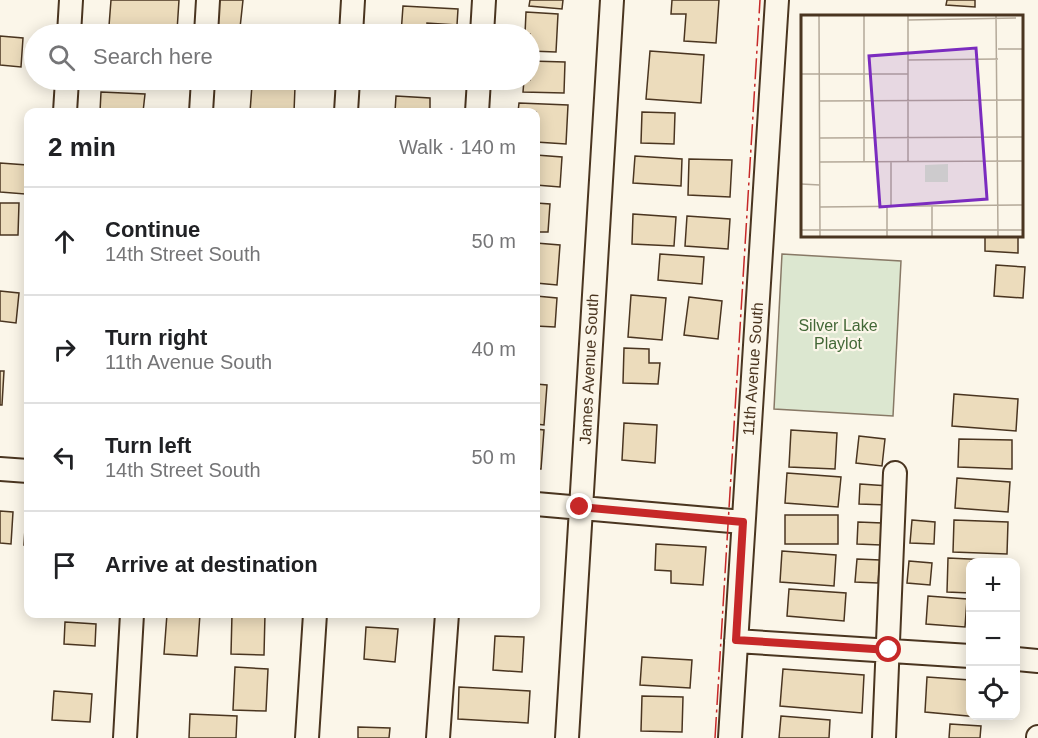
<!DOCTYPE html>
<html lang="en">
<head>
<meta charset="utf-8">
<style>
	body { margin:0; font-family:Helvetica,sans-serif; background:#f6f6f6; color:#202124 }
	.controls { position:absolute; right:18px; bottom:18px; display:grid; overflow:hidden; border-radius:12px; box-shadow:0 3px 15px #0003 }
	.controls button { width:54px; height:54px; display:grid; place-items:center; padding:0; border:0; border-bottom:2px solid #e0e0e0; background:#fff; color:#202124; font:30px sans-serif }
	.stop { position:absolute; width:18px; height:18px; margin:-14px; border:4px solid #c62828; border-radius:50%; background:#fff }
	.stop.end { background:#c62828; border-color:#fff; box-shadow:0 2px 6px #0008 }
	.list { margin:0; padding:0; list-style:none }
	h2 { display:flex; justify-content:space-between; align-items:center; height:78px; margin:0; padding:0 24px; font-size:26px }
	h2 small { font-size:20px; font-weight:400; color:#757577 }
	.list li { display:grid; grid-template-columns:39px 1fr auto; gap:18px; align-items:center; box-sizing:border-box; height:108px; padding:0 24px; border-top:2px solid #e0e0e0 }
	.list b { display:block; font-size:22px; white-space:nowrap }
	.list p { margin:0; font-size:20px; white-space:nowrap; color:#757577 }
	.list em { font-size:20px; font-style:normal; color:#757577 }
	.icon { flex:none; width:33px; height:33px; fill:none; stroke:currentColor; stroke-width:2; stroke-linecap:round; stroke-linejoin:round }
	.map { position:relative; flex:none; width:1038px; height:738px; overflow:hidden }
	.search { position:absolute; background:#fff; box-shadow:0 3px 15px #0003; left:24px; top:24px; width:516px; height:66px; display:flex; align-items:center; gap:15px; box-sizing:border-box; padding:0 21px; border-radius:33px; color:#757577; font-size:22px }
	.panel { position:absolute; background:#fff; box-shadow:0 3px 15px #0003; left:24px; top:108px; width:516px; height:510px; border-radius:12px }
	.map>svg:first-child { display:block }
	.green { fill:#dce7d0; stroke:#887966; stroke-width:1.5 }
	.building { fill:#ecdcbc; stroke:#4a3520; stroke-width:1.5 }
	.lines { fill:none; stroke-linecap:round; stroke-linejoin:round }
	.minor-casing { stroke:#4a3520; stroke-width:26 }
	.minor { stroke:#fbf6e9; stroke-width:22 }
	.power { stroke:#c62828; stroke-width:1.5; stroke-dasharray:21 4.5 3 4.5; stroke-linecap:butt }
	.route { stroke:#c62828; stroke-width:8 }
	.labels { text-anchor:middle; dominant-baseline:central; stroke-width:4.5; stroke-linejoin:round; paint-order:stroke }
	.park-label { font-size:16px; fill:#436837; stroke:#fbf6e9 }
	.street-label { font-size:16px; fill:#4a3520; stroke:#fbf6e9 }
	.inset-road { fill:none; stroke:#b4a999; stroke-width:1.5 }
	.view { fill:#7b2cbf; fill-opacity:0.15; stroke:#7b2cbf; stroke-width:3 }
	.inset-edge { fill:none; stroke:#4a3520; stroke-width:3 }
</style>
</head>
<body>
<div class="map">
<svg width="1038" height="738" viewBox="0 0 1038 738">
	<rect width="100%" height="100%" fill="#fbf6e9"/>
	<path class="green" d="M782,254L901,261L893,416L774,409Z"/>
	<path class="building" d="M111,0H179L177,31L109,26Z
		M218,0H243L240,28L216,26Z
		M530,0H563L562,9L529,6Z
		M672,0H719L716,43L684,41L686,14H671Z
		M947,0H975V7L946,5Z
		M403,6L458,9L457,25L427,23V34H401Z
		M526,12L558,14L556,52L530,51V34H525Z
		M0,36L23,38L21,67L0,65Z
		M650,51L704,55L701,103L646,99Z
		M530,61L565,62L564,93L523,92L524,80H530Z
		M247,80H305V83Z
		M396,80H425L424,89L396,87Z
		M252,85L295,87L294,112H250Z
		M101,92L145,94L143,112H100Z
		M396,96L430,98V112H395Z
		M519,103L568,105L566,144L536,142V112H518Z
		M642,112L675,113L674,144L641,143Z
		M536,155L562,157L560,187L536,185Z
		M635,156L682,159L681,186L633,183Z
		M689,159L732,160L730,197L688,195Z
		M0,163L27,165L25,194L0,192Z
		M0,203H19L18,235H0Z
		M536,203L550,204L548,232H536Z
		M633,214L676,217L674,246L632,244Z
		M687,216L730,219L728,249L685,246Z
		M985,236H1018V253L985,251Z
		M536,243L560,245L557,285L536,283Z
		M660,254L704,257L702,284L658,280Z
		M996,265L1025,267L1023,298L994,296Z
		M0,291L19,293L16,323L0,321Z
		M631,295L666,298L662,340L628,337Z
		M536,296L557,298L555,327L536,326Z
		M689,297L722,301L718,339L684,335Z
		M624,348L649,349V363H660L658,384L623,383Z
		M0,371H4L2,405H0Z
		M536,384L547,385L544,425L536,424Z
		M954,394L1018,399L1016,431L952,426Z
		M624,423L657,425L655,463L622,460Z
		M536,429L544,430L541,469H536Z
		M791,430L837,433L835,469L789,467Z
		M859,436L885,439L882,466L856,463Z
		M959,439L1012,440V469L958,467Z
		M787,473L841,477L838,507L785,503Z
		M957,478L1010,482L1008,512L955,508Z
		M860,484L889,486L888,505L859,504Z
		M0,511L13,512L11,544L0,543Z
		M26,512H28V545H24Z
		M785,515H838V544H785Z
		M912,520L935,522L934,544L910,543Z
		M954,520L1008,522L1007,554L953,552Z
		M858,522L882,523L881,545L857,544Z
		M656,544L706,547L703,585L671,583V571L655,570Z
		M782,551L836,555L834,586L780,582Z
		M948,558L1011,561V562H970V593L947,592Z
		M857,559L880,560L878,583L855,582Z
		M909,561L932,563L930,585L907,583Z
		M789,589L846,593L844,621L787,616Z
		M928,596L967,599L965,627L926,624Z
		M167,614H200L197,656L164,654Z
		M232,614H265L264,655L231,654Z
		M65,622L96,624L95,646L64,644Z
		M366,627L398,629L395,662L364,659Z
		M495,636L524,637L522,672L493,670Z
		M642,657L692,660L690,688L640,685Z
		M235,667L268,669L266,711L233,710Z
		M783,669L864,675L862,713L780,706Z
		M927,677L970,680V716L979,717L925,712Z
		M459,687L530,691L528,723L458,719Z
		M54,691L92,694L90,722L52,720Z
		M642,696L683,697L682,732L641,731Z
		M190,714L237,716L236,738H189Z
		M781,716L830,720L829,738H779Z
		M950,724L981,726L980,738H949Z
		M358,727L390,728L389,738H358Z"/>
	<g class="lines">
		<g class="minor-casing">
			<path id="minor" d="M69,34L71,0
				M206,34L208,0
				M351,34L353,0
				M482,34L484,0
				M65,112L67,80
				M201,112L203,80
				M346,112L348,80
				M477,112L479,80
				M0,469L28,471
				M536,504L743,522
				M736,641L970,656
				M1016,659L1038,661
				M125,738L132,614
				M307,738L315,614
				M438,738L447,614
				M567,738L612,0
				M730,738L777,0
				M884,738L895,473
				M1038,738V737"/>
		</g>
		<use href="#minor" class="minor"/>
		<path class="power" d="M715,738L760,0"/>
	</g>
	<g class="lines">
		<path class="route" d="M580,507L743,522L736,640L889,650"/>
	</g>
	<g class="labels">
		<g class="park-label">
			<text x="838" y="325">Silver Lake<tspan x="838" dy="18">Playlot</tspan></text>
		</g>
		<g class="street-label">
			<text transform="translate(589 369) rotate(-87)">James Avenue South</text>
			<text transform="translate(753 369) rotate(-86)">11th Avenue South</text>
		</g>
	</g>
	<g transform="translate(801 15)">
		<rect width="222" height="222" fill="#fbf6e9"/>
		<path d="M147,149V167H124V150Z" fill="#dce7d0"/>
		<path class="inset-road" d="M18,1L19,221M63,1V147M107,1V146M195,1L197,221M107,5L215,3M197,34H222M107,45L197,44M0,59H107M19,86L222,85M19,123L222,122M19,147L222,146M90,147V191M0,169L19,170M86,191V221M131,191V221M19,192L222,190M0,215H222"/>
		<path class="view" d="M175,33L186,184L79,192L68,41Z"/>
		<rect width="222" height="222" class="inset-edge"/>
	</g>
</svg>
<div class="controls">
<button>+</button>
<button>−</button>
<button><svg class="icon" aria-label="locate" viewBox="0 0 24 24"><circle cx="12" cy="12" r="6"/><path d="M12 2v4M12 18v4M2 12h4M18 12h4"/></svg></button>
</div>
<div class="stop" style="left:889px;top:650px"></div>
<div class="stop end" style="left:580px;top:507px"></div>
<div class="search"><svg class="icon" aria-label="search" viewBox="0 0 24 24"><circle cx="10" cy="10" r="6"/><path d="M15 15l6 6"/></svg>Search here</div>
<section class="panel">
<h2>2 min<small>Walk · 140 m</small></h2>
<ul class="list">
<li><svg class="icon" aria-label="ahead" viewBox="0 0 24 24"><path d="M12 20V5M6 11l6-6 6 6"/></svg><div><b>Continue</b><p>14th Street South</p></div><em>50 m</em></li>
<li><svg class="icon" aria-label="right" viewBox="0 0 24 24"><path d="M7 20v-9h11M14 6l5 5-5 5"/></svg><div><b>Turn right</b><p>11th Avenue South</p></div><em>40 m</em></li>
<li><svg class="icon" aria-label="left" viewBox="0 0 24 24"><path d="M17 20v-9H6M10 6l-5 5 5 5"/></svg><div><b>Turn left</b><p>14th Street South</p></div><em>50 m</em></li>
<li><svg class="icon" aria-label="arrive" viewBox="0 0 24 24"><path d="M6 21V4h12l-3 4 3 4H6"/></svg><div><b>Arrive at destination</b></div></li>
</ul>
</section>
</div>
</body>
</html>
